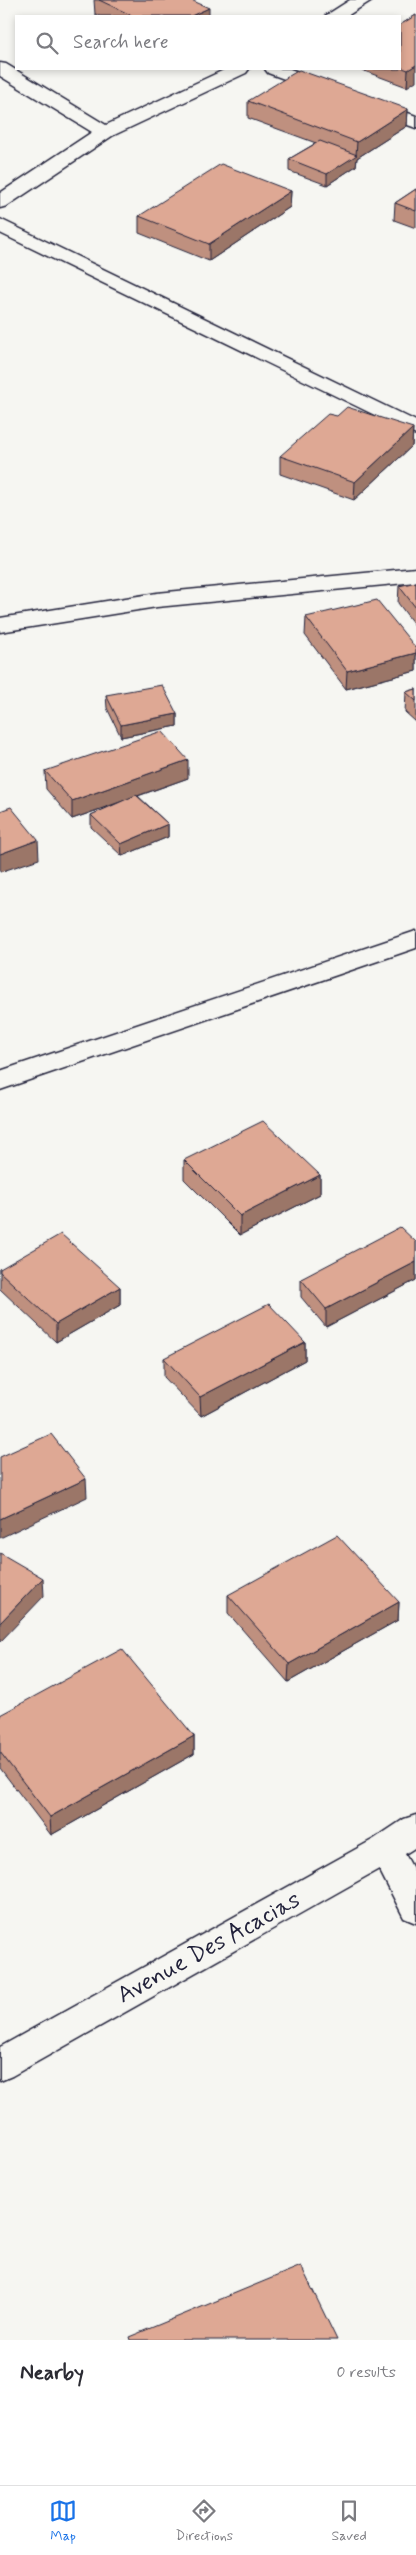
<!DOCTYPE html>
<html lang="en">
<head>
<meta charset="utf-8">
<style>
	body { margin:0; font-family:Mynerve,sans-serif; background:#f2f2f3; color:#2b2b33 }
	.list { margin:0; padding:0; list-style:none }
	h2 { display:flex; justify-content:space-between; align-items:center; height:65px; margin:0; padding:0 20px; font-size:21px }
	h2 small { font-size:16px; font-weight:400; color:#7c7c81 }
	.icon { flex:none; width:28px; height:28px; fill:none; stroke:currentColor; stroke-width:2; stroke-linecap:round; stroke-linejoin:round }
	.map { position:relative; flex:none; width:416px; height:2340px; overflow:hidden }
	.search { position:absolute; background:#fff; box-shadow:0 2px 8px #0003; left:15px; right:15px; top:15px; height:55px; display:flex; align-items:center; gap:12px; box-sizing:border-box; padding:0 18px; border-radius:0px; color:#7c7c81; font-size:19px }
	.sheet { height:145px; background:#fff }
	nav { display:flex; justify-content:space-around; align-items:center; box-sizing:border-box; height:70px; border-top:1px solid #e1e1e2; background:#fff; font-size:14px; color:#7c7c81 }
	nav a { display:grid; justify-items:center; gap:2px }
	nav .on { color:#1a73e8 }
	.map>svg:first-child { display:block }
	.lines { fill:none; stroke-linecap:round; stroke-linejoin:round }
	.street-casing { stroke:#22223b; stroke-width:3 }
	.street { fill:#f6f6f2; fill-rule:evenodd }
	.wall { fill:#bf907f; stroke:#22223b }
	.shaded-wall { fill:#9b7668; stroke:#22223b }
	.building { fill:#dea894; stroke:#22223b }
	.labels { text-anchor:middle; dominant-baseline:central; stroke-width:5; stroke-linejoin:round; paint-order:stroke }
	.near-street-label { font-size:24px; fill:#22223b; stroke:#f6f6f2 }
</style>
</head>
<body>
<div class="map">
<svg width="416" height="2340" viewBox="0 0 416 2340">
	<rect width="100%" height="100%" fill="#f6f6f2"/>
	<filter id="ink" filterUnits="userSpaceOnUse"><feTurbulence type="fractalNoise" baseFrequency=".02" numOctaves="2"/><feDisplacementMap in="SourceGraphic" scale="10" xChannelSelector="R" yChannelSelector="G"/><feConvolveMatrix kernelMatrix="1 2 1 2 8 2 1 2 1" color-interpolation-filters="sRGB"/></filter>
	<g filter="url(#ink)">
		<g class="lines">
			<g class="street-casing">
				<path id="street" d="M350,0H372L347,16H325Z
					M0,63L6,64L106,125L226,69H249L246,73L112,136L7,206L0,208V193L92,132L0,76Z
					M265,69H290L332,84L335,88L332,92H320L268,73Z
					M373,100L416,116V128L366,110L364,106L366,102Z
					M0,219L416,421V435L0,233Z
					M416,568V582L157,607L0,632V618L157,593Z
					M416,931V948L0,1090V1071Z
					M416,1815V1847L405,1854L416,1874V1923L404,1918L379,1869L12,2076L0,2081V2047L374,1839L404,1819Z"/>
			</g>
			<use href="#street" class="street"/>
		</g>
		<path class="wall" d="M94,0H191L209,16H100L95,14Z
			M416,15L407,87L359,69H400V25Z
			M248,101L408,109L407,126L357,158L356,166L327,185L289,171V159L316,143L248,118Z
			M416,189V228L394,220L395,203Z
			M291,191L290,207L209,261L139,233V216Z
			M413,428L412,446L354,500L280,474V456Z
			M416,582V627L398,603L399,586Z
			M306,617L416,648V671L346,689L305,635Z
			M416,689V722L405,712L406,692Z
			M106,695L177,714V726L121,737L107,708Z
			M45,771L188,778L138,796L168,824V837L122,856L91,827V815L118,803L72,819L46,789Z
			M184,1160L320,1175V1194L240,1235L184,1179Z
			M416,1242V1280L326,1327L301,1297V1279Z
			M0,1269L120,1287V1305L56,1342L0,1289Z
			M305,1342V1360L201,1416L164,1377V1358Z
			M228,1595L399,1602L398,1620L288,1682L228,1613Z
			M0,1715L194,1736V1754L51,1835L0,1768Z"/>
		<path class="shaded-wall" d="M209,8V16H191Z
			M416,65V81L407,87L408,70Z
			M408,109L407,126L357,158L356,166L327,185V174L356,155L357,142Z
			M291,191L290,207L209,261V244Z
			M413,428L412,446L354,500L355,482Z
			M416,653V671L346,689L347,671Z
			M177,714V726L121,737V725Z
			M188,760V778L72,819V801Z
			M168,824V837L122,856L121,844Z
			M38,840L39,859L0,872V854Z
			M320,1175V1194L240,1235V1216Z
			M416,1262V1280L326,1327V1309Z
			M120,1287V1305L56,1342V1324Z
			M305,1342V1360L201,1416L200,1397Z
			M86,1479L87,1497L0,1538V1519Z
			M43,1578L44,1596L0,1642V1623Z
			M399,1602L398,1620L288,1682L289,1664Z
			M194,1736V1754L51,1835L50,1817Z"/>
		<path class="building" d="M99,0H191L209,8L191,16H133Z
			M416,15V65L408,70L400,67V25Z
			M299,70L408,109L357,142L248,101Z
			M320,141L357,155L327,174L289,159Z
			M221,164L291,191L209,244L139,216Z
			M416,189V211L395,203Z
			M347,407L413,428L355,482L280,456L328,414L337,416Z
			M416,582V608L399,586Z
			M377,600L416,648V653L347,671L306,617Z
			M162,685L177,714L121,725L106,695Z
			M416,689V701L406,692Z
			M162,731L188,760L72,801L45,771Z
			M136,795L168,824L121,844L91,815Z
			M11,807L38,840L0,854V811Z
			M263,1121L320,1175L240,1216L184,1160Z
			M400,1227L416,1242V1262L326,1309L301,1279Z
			M61,1234L120,1287L56,1324L0,1272V1269Z
			M269,1304L305,1342L200,1397L164,1358Z
			M51,1434L86,1479L0,1519V1457Z
			M337,1535L399,1602L289,1664L228,1595Z
			M0,1553L43,1578L0,1623Z
			M122,1649L194,1736L50,1817L0,1752V1715Z
			M301,2266L337,2340H130L129,2337Z"/>
	</g>
	<g class="labels">
		<g class="near-street-label">
			<text transform="translate(209 1948) rotate(-29)">Avenue Des Acacias</text>
		</g>
	</g>
</svg>
<div class="search"><svg class="icon" aria-label="search" viewBox="0 0 24 24"><circle cx="10" cy="10" r="6"/><path d="M15 15l6 6"/></svg>Search here</div>
</div>
<section class="sheet">
<h2>Nearby<small>0 results</small></h2>
<ul class="list">
</ul>
</section>
<nav>
<a class="on"><svg class="icon" aria-label="map" viewBox="0 0 24 24"><path d="M3 6l6-2 6 2 6-2v14l-6 2-6-2-6 2zM9 4v14M15 6v14"/></svg>Map</a>
<a><svg class="icon" aria-label="directions" viewBox="0 0 24 24"><path d="M12 3l9 9-9 9-9-9zM9 14v-3h6M13 9l2 2-2 2"/></svg>Directions</a>
<a><svg class="icon" aria-label="saved" viewBox="0 0 24 24"><path d="M7 4h10v16l-5-4-5 4z"/></svg>Saved</a>
</nav>
</body>
</html>
